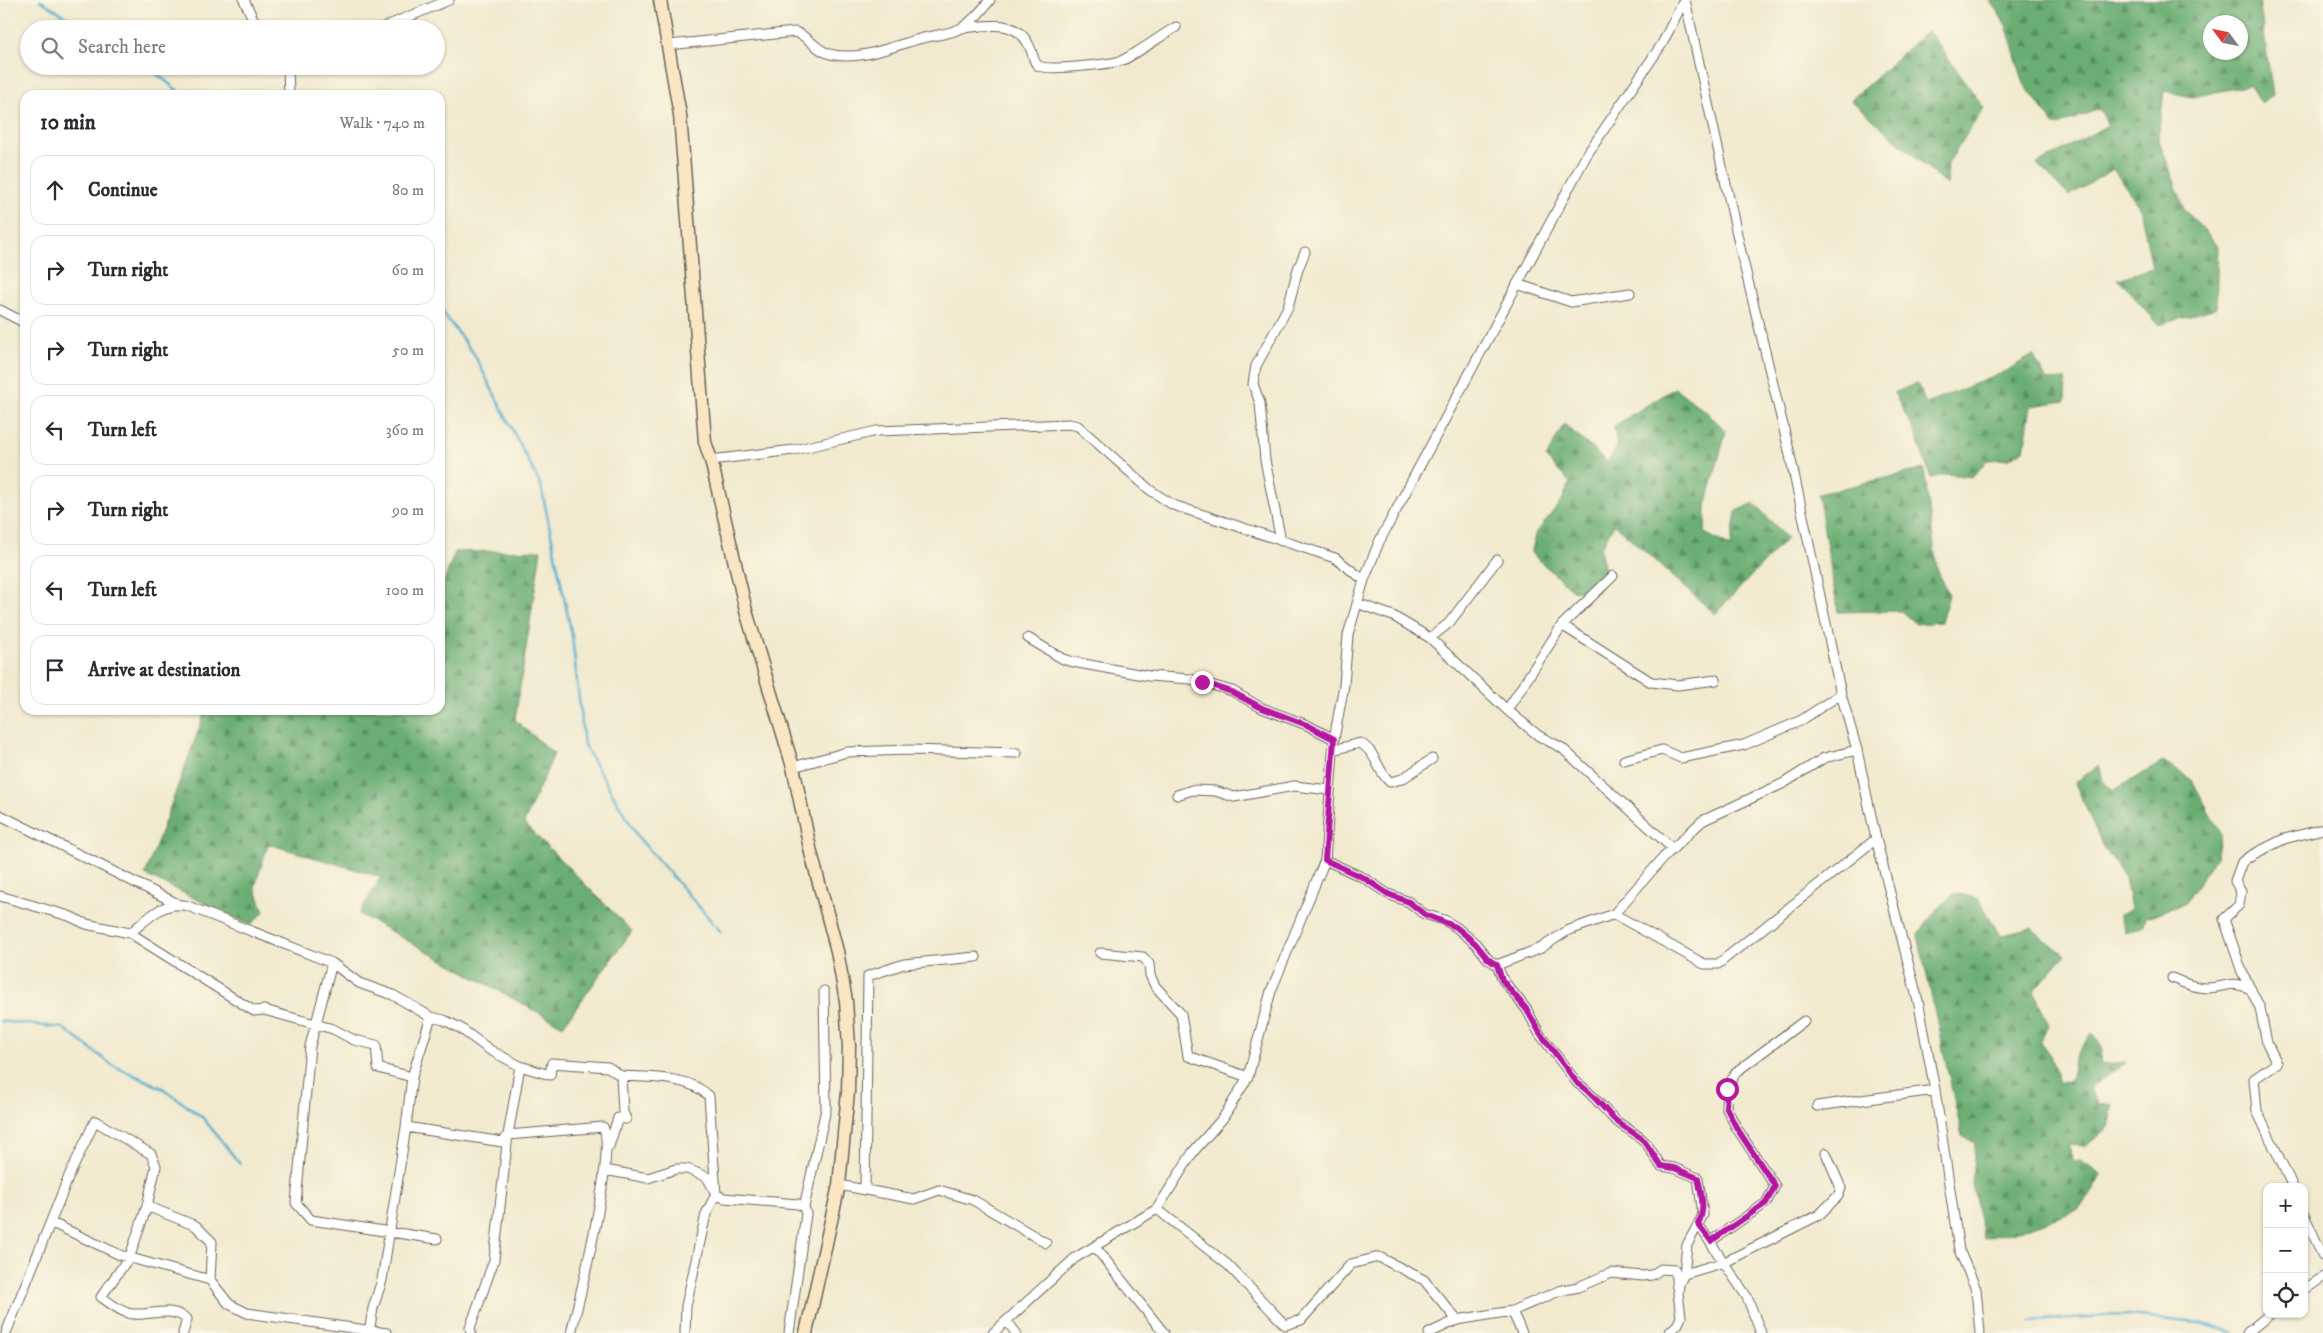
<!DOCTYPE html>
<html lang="en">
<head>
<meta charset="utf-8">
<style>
	body { margin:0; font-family:"IM FELL DW Pica",serif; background:#f7f7f7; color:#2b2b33 }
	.controls { position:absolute; right:15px; bottom:15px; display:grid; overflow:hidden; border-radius:10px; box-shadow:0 1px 4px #0004 }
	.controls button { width:45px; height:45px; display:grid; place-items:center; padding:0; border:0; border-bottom:1px solid #e1e1e2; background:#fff; color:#2b2b33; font:25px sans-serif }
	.compass { position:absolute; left:2203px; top:15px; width:45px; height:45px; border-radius:50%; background:#fff; box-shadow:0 1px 4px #0004; rotate:303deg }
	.stop { position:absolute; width:15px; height:15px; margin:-11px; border:4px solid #b5179e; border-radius:50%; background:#fff }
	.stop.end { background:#b5179e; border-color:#fff; box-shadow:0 1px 5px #0008 }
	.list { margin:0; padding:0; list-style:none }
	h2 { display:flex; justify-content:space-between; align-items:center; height:65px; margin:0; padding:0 20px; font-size:21px }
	h2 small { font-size:16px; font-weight:400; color:#7c7c81 }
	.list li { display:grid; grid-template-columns:32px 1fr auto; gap:15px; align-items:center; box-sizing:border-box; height:70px; margin:0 10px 10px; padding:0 10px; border:1px solid #e1e1e2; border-radius:15px }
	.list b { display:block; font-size:19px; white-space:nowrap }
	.list em { font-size:16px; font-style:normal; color:#7c7c81 }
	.icon { flex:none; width:28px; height:28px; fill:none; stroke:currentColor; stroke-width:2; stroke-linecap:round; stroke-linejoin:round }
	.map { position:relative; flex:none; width:2323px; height:1333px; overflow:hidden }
	.search { position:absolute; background:#fff; box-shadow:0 1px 4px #0004; left:20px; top:20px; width:425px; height:55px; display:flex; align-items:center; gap:12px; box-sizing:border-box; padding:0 18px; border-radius:28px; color:#7c7c81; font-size:19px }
	.panel { position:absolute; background:#fff; box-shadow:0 1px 4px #0004; left:20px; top:90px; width:425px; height:625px; border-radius:15px }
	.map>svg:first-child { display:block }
	.forest { fill:url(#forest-firs); stroke:#436548; fill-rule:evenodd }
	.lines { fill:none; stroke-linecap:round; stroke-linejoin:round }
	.stream { stroke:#4faccd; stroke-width:2.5 }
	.minor-casing { stroke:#67645b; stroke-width:11 }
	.secondary-casing { stroke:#67645b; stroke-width:15 }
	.minor { stroke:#fff; stroke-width:9 }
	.secondary { stroke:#fbe6c4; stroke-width:12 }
	.route { stroke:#b5179e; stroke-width:6 }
</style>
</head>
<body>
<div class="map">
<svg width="2323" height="1333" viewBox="0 0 2323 1333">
	<defs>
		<pattern id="forest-firs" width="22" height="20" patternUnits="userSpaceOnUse" patternTransform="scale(1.25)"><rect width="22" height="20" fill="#6aae73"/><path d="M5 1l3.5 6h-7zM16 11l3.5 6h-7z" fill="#568d5e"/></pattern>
	</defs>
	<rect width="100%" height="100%" fill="#fcf5e5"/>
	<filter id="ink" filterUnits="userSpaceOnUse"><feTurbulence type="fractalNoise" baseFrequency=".02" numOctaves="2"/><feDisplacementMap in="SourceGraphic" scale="10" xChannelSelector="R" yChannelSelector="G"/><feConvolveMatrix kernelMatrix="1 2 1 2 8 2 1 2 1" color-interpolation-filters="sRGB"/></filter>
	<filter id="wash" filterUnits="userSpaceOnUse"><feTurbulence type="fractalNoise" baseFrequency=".0096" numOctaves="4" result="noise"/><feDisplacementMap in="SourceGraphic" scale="20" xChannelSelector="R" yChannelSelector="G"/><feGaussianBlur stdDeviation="1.12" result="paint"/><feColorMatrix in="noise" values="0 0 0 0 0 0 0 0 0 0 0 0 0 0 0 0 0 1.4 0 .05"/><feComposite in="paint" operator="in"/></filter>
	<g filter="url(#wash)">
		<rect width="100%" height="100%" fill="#f1eacf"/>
		<path class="forest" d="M1990,0H2259L2273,95L2261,103L2250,85L2192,97L2164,91L2158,138L2185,210L2218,246L2216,308L2159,325L2118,279L2152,268L2140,207L2113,169L2069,196L2037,164L2108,125L2100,109L2055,126L2024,84L2006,25ZM2210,22H2240V52H2210Z
			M1928,30L1984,108L1948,163L1947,185L1851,100Z
			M2033,355L2047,380L2066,379L2065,401L2031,406L2024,450L2009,459L1987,460L1973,477L1947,474L1931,478L1914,430L1894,393L1917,383L1926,404L2002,373Z
			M1675,388L1709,414L1726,431L1706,506L1705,533L1731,547L1736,511L1754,503L1787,538L1715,614L1614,524L1600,550L1607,577L1596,593L1572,590L1531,553L1537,532L1562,500L1570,483L1546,458L1564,424L1607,462L1617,448L1614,426Z
			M1924,469L1937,569L1949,595L1941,622L1916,624L1901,611L1838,612L1818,494Z
			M541,550L515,720L554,754L524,823L632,931L563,1026L359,914L381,877L268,844L255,887L264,912L251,925L145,875L206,710H440V592L455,552Z
			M2163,762L2192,780L2221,834L2216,857L2184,904L2146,917L2144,925L2125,932L2119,914L2131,909L2125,878L2103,846L2075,783L2099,765L2103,781L2112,791Z
			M1955,893L1979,899L2000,936L2031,928L2065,955L2034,991L2049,1025L2040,1042L2050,1055L2059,1084L2070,1080L2075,1057L2091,1033L2102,1046L2101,1064L2127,1062L2089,1088L2099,1105L2113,1104L2108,1127L2086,1146L2067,1145L2074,1161L2081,1160L2102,1175L2079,1210L2018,1231L1984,1238L1972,1183L1975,1143L1962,1136L1918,935L1938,908Z"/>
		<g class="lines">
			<path class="stream" d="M40,0L70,19L92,29
				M147,66L183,95
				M440,309L474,354L541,486L572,636L584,745L638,837L721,932
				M0,1021L63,1028L112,1065L164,1089L203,1118L240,1164
				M2030,1321L2118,1315L2200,1323L2234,1333"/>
		</g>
	</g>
	<g filter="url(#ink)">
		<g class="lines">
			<g class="minor-casing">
				<path id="minor" d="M244,0L258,29
					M1685,0L1741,252L1788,446L1841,694L1857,750L1876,839L1919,1005L1935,1090L1959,1250L1976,1289L1980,1333
					M962,28C989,26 1019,17 1031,50C1033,55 1034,64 1039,66C1048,71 1114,64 1123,60C1141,51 1159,37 1176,27
					M379,29L449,0
					M669,45L795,32C809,36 816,51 830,54C861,62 894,45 923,38C935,35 953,34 963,27C974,20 982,10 990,0
					M288,66L289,95
					M1517,284L1571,302L1630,293
					M0,310L25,323
					M711,460L794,450L877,431L1069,424L1078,426L1150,490L1173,505L1335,558L1364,580
					M1281,541L1265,460L1260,403L1253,384L1256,366L1288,307L1298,269L1305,252
					M1357,603L1393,616L1430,638L1507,710L1539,736L1562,748L1673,849
					M1562,625L1651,682L1678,685L1716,680
					M1028,638L1063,659L1073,662L1149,676L1190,679L1201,682L1232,691L1262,708L1307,725L1334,739
					M1430,638L1449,623L1497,560
					M1507,710L1562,625L1613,576
					M1333,750L1360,743C1377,752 1376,770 1390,782L1402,779L1432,759
					M1624,760L1662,750L1681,758L1744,745L1800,721L1841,694
					M793,767L847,752L910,750L1017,753
					M1177,795L1192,790L1215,791L1234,797L1294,786L1330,790
					M0,815L176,903
					M1325,860L1364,878L1388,894L1409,902L1424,914L1444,920L1456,927L1476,944L1488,959L1497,965L1503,980L1527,1010L1539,1033L1578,1084C1587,1088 1604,1109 1611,1116C1620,1126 1633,1131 1643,1140C1650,1147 1655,1158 1661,1166L1674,1168L1698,1178L1703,1215L1687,1245L1684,1274L1679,1284L1678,1293L1681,1317L1678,1324L1669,1333
					M0,896L69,916L86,924L130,933L254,1011L264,1010L333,1029L354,1040L376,1045L378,1068L412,1077L406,1127L503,1142L508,1135L603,1127C617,1149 579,1301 571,1333
					M1614,914L1704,964H1718L1876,839
					M130,933C149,918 163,900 188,906L332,963L359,983L393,995L431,1017L444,1020L460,1028L490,1050L520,1066L550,1075L552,1063L608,1067L621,1076L623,1112L626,1119L618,1118L609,1146
					M1100,953L1143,957L1149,964L1150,975L1155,986L1181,1014L1188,1056L1248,1077
					M332,963L310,1046L296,1203L311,1220L437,1239
					M1497,965L1541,948L1567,931L1614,914L1663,858L1702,821L1784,783L1824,758L1857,750
					M2172,978C2183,983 2195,988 2207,988C2228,988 2227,979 2251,989
					M621,1076C649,1078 688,1075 709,1096L716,1194L706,1214L686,1306L685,1333
					M412,1077L431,1017
					M1817,1106L1935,1090
					M605,1170L648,1178L676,1169H687L707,1177L716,1194L724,1198L798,1204L804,1207L806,1214L789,1333
					M839,1185L914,1199L939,1190L973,1200L1046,1243
					M2293,1187L2257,1111L2254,1079L2277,1063L2267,1043L2260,1008L2242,972L2224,919L2239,905L2241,892L2235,881L2242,862L2250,856L2284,839L2323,829
					M865,1190L868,976L904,964L976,957
					M147,1206L196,1226L212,1242L210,1280
					M804,1207L826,1109L824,991
					M1157,1209L1228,1265L1285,1325L1301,1320L1351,1264L1379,1257L1424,1280L1457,1320
					M2304,1215L2323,1256
					M52,1223L120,1255L210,1280L229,1304L247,1313L387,1333
					M1698,1224L1747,1297L1761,1333
					M1711,1241L1766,1203L1775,1186L1736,1127L1726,1107L1727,1089L1736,1072L1804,1021
					M1095,1247L1164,1333
					M1684,1274L1725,1262L1819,1215L1838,1196L1841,1188L1826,1153
					M2304,1290L2323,1277
					M1007,1321L1016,1333
					M6,1333L69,1176L95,1121L151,1154L156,1166L147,1206L130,1256L101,1297C109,1302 117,1309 125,1312C143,1320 167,1303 187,1319L183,1333
					M369,1333L373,1308L382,1280L406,1127
					M471,1333L470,1328L494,1260L508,1135L520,1066
					M993,1333L1075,1258L1157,1209L1193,1152L1223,1118L1248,1077L1271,991L1325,860L1334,739L1344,685L1348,635L1364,580L1379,542L1586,156L1662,44L1684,0
					M1429,1333L1457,1320L1512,1311
					M1522,1333L1512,1311L1559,1291L1578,1287L1611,1273L1643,1276L1652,1275L1661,1269L1675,1270L1677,1288
					M2247,1333L2270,1314"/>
			</g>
			<g class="secondary-casing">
				<path id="secondary" d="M660,0L680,115L705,442L711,460L746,611L793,767L811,853L837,951L846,1001L849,1046L848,1092L839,1185L806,1333"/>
			</g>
			<use href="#minor" class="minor"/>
			<use href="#secondary" class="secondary"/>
		</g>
	</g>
	<g class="lines" filter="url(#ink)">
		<path class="route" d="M1202,682L1232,692L1262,708L1307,725L1334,739L1325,860L1364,878L1388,894L1409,902L1424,914L1456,927L1476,944L1488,959L1497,965L1502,980L1527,1010L1540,1033L1578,1084C1587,1088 1604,1108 1611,1116C1620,1126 1633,1131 1643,1140C1650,1148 1655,1158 1661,1166L1674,1168L1698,1178C1701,1194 1706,1209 1698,1224L1711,1241L1766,1203L1775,1186L1736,1127L1726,1107L1727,1089"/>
	</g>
</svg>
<div class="controls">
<button>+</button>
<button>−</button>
<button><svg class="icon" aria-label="locate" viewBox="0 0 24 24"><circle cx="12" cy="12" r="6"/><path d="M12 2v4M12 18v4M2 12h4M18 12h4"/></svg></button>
</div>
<svg class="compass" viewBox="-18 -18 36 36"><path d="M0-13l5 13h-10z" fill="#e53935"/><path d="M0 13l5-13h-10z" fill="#7c7c81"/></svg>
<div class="stop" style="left:1727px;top:1089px"></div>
<div class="stop end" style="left:1202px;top:682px"></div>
<div class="search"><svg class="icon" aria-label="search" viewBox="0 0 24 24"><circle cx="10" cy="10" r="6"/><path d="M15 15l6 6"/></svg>Search here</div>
<section class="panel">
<h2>10 min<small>Walk · 740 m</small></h2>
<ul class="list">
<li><svg class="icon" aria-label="ahead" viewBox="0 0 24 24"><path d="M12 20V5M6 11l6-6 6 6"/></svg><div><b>Continue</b></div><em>80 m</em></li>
<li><svg class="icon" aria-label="right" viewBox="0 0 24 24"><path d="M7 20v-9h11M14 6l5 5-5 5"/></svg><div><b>Turn right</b></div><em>60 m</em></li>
<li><svg class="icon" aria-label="right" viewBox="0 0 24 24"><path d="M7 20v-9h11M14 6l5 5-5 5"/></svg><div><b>Turn right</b></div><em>50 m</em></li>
<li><svg class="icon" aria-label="left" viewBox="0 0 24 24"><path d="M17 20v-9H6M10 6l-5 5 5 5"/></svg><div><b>Turn left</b></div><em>360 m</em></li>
<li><svg class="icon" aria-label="right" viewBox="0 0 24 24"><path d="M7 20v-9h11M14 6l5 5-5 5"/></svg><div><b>Turn right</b></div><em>90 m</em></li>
<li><svg class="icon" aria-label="left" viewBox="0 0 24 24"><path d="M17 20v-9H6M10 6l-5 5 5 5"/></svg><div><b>Turn left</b></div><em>100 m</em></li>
<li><svg class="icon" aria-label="arrive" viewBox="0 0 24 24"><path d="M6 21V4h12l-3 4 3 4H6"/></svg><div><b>Arrive at destination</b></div></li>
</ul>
</section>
</div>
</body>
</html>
